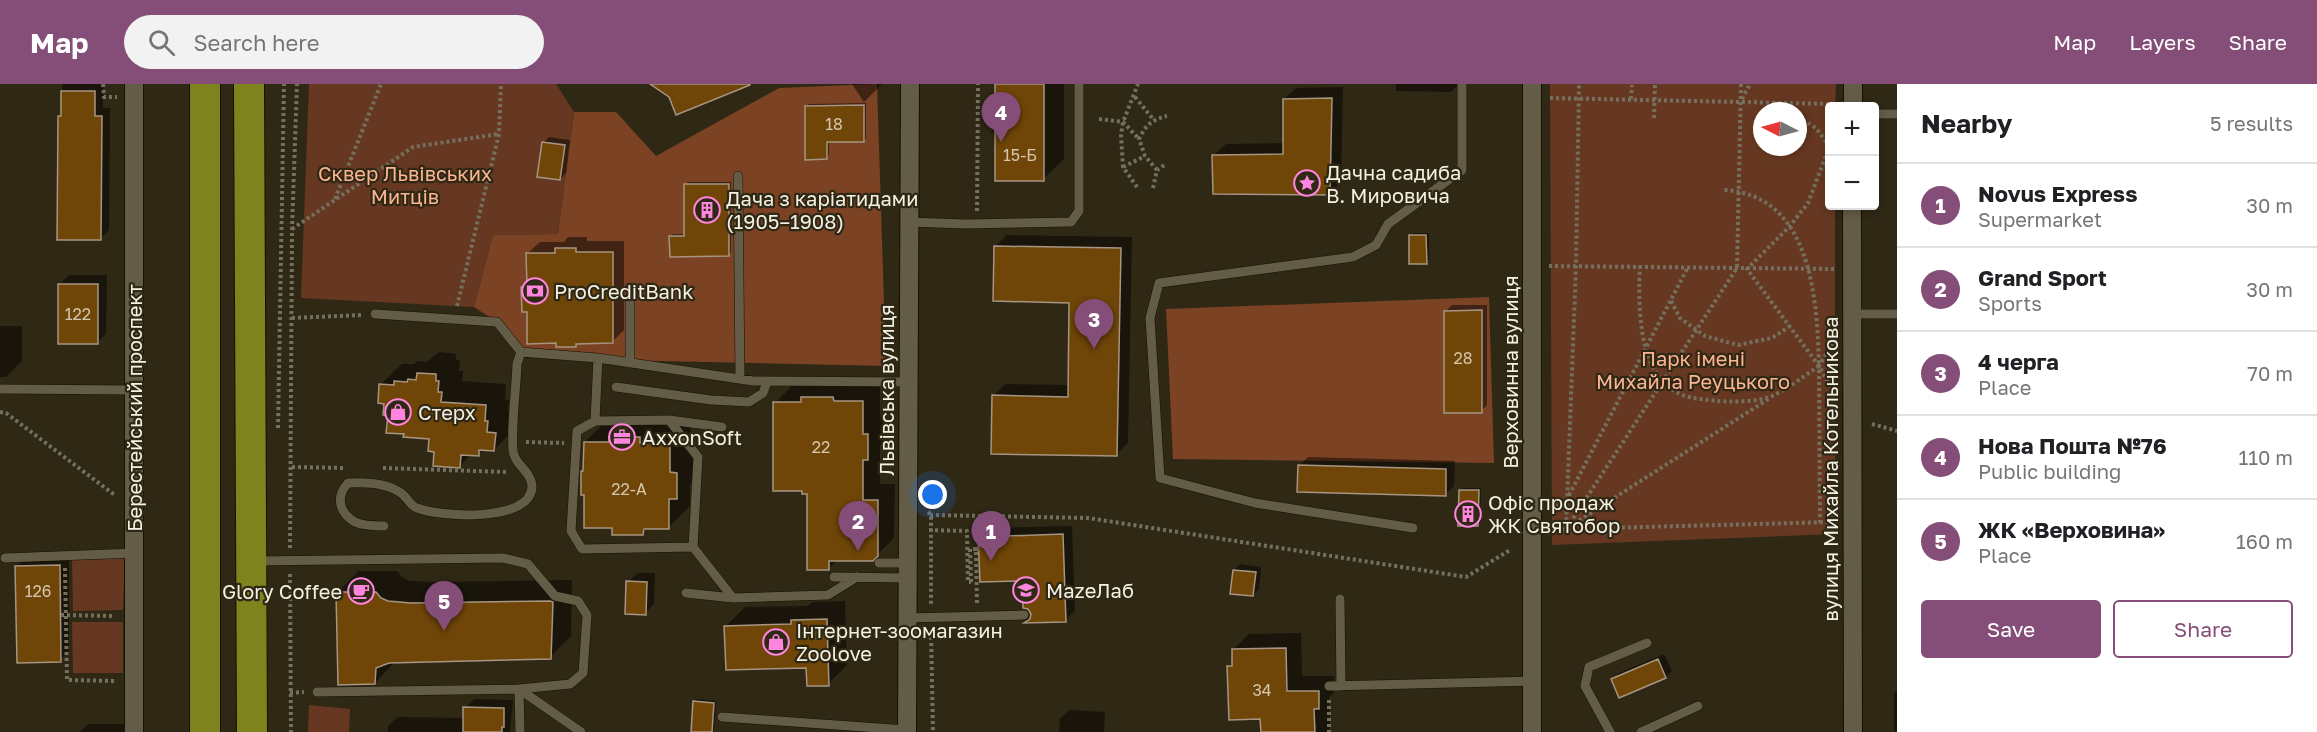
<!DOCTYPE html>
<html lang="en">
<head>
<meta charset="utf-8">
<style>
	body { margin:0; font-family:"Golos Text",sans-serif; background:#f2f2f2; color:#202124 }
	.controls { position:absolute; right:18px; top:18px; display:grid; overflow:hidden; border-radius:6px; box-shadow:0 3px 9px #0003 }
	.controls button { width:54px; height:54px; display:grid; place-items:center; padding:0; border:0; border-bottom:2px solid #e0e0e0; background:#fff; color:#202124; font:30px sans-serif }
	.compass { position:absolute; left:1753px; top:18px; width:54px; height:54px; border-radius:50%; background:#fff; box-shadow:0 3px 9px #0003; rotate:276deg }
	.you { position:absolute; left:933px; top:411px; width:21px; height:21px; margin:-15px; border:4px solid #fff; border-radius:50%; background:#1a73e8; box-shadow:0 0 0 9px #1a73e833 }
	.badge { display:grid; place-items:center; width:39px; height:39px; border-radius:50%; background:#844e78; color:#fff; font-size:20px; font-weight:700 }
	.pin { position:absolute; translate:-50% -50px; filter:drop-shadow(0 2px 3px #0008) }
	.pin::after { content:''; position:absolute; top:32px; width:21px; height:18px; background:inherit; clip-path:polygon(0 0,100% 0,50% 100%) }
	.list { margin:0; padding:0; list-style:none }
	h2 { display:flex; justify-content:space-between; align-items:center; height:78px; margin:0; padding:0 24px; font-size:26px }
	h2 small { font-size:20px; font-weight:400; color:#757577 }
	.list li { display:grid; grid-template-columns:39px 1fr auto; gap:18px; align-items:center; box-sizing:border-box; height:84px; padding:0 24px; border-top:2px solid #e0e0e0 }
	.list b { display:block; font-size:22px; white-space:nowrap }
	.list p { margin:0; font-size:20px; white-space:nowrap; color:#757577 }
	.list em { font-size:20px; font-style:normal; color:#757577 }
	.actions { display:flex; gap:12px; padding:18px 24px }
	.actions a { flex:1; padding:14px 0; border:2px solid #844e78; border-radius:6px; text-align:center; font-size:21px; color:#844e78 }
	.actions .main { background:#844e78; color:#fff }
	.icon { flex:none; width:33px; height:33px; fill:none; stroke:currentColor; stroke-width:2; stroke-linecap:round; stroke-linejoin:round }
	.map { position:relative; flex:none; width:1897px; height:648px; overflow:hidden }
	header { display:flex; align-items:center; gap:36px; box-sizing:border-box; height:84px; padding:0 30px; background:#844e78; color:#fff }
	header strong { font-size:28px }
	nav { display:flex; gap:33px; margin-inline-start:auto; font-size:21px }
	.search { width:420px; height:54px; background:#f2f2f2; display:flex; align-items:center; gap:15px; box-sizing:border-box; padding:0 21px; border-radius:33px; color:#757577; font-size:22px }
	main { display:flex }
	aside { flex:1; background:#fff }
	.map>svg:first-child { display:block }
	.green { fill:#663821; fill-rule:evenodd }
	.forest { fill:#7b4224 }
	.shadow { fill:#0007 }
	.building { fill:#704608; stroke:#a69582; stroke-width:1.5 }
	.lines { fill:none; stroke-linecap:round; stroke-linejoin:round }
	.service-casing { stroke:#171101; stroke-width:10 }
	.minor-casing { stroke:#171101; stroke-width:20 }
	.primary-casing { stroke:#171101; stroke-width:32 }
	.path { stroke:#756f5e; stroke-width:4; stroke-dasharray:3 3; stroke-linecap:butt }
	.service { stroke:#635c46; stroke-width:9 }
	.minor { stroke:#635c46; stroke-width:18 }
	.primary { stroke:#7f831d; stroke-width:30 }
	.labels { text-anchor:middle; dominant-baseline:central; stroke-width:4.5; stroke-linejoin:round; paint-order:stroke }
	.number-label { font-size:16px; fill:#d3c6ac }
	.poi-label { font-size:20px; fill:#f4f0e3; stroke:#2f2815; text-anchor:start }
	.park-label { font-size:20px; fill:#fcb491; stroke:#2f2815 }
	.street-label { font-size:20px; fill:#f4f0e3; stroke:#2f2815 }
</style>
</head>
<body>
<header>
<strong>Map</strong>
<div class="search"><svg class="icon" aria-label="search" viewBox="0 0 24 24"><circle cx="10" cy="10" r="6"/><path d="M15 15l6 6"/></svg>Search here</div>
<nav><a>Map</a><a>Layers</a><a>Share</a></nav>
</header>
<main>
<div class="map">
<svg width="1897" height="648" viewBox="0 0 1897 648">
	<rect width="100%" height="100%" fill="#2f2815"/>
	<path class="green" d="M309,0H556L574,28L558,150L493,151L474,223L301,214Z
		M1550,0H1836L1835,22H1830V122H1835V450L1552,461ZM1762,27H1798V63H1762Z
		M125,474L123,526L73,527L72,475Z
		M72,538H123V589H73Z
		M309,621L350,625L349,648H308Z"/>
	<path class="forest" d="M875,0H877L886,282L613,276L521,268L497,238L474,223L493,151L558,150L574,28H616L656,72L779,4Z
		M1489,213L1494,379L1173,375L1166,225Z"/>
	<path class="shadow" d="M62,0H103V24H110L109,146L100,155L59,32L63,29Z
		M852,0H882L864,18Z
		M997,0H1064V75L1043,95Z
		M1396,0H1459L1451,8L1396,7Z
		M1343,3L1341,98L1330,109L1214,71L1226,60L1284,59V15L1296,4Z
		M866,19V54L864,56H829V71L827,74L806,22L809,20Z
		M549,53L570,56L566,89L560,95L543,59Z
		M688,98H731V168L729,171L671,153L673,150H686L685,101Z
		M1413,149H1429V176L1426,179L1411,151Z
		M1007,151L1132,153L1128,359L1116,371L993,312L1005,300L1070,301L1071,217L996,162Z
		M568,153H587V157H624V246L612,258H579L576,262L557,258L528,226L523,203L528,198V169L540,158H564Z
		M69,191H107L106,250L97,259L60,200Z
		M1452,221H1487V321L1481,327L1446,227Z
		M0,242H22V277L6,293H0Z
		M439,268L456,270V276H460L459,287H463L462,297L506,300L505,316H509L508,327L516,328L515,344L494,366L484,365L479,370H472L459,382L436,366L430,353L405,349L389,330L380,301L402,280H414L417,277L427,278Z
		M880,301V334H884V357L880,362V400H895L894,454L872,476H837L828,485L809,408L775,319L792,302Z
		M632,332H661L691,338V368H698V392L690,400V422L669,443H649L643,449L585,385V358L606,337H627Z
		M1308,373L1455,377L1454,402L1445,411L1299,382Z
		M1463,404H1481L1480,438L1478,441L1460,406Z
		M1072,442L1075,527L1065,536L1028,537L1032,530L1029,524L1024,495L980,453L989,444Z
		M26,473H69V567L60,576L17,482Z
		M1240,480L1261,483L1259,505L1253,511L1234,486Z
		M359,487H397L402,493L410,497L434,498L572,496L571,552L550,573L396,577L375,599L338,508Z
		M637,489H655L654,520L645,529L628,498Z
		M845,517L847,581L828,600L808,582L726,542L745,523L808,522L812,518Z
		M1301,549L1302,592H1334V608L1329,613L1330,648H1262V634L1229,582L1234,577L1233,566L1249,550Z
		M1664,570L1672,587L1666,593L1613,595L1619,589Z
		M1897,607V648H1894V609Z
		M474,615L513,616L510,648H388V642L397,633L464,634L465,624Z
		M697,615L716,617L714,646L712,648H704L695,618Z
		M1069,626L1105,628L1104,648H1059L1060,635Z
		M88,640H127V648H80Z"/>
	<path class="building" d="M650,0H750V1L676,31L669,13Z
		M995,0H1044V97H995Z
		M61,7H95V32H102L101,156H57L58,32H61Z
		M1332,14L1330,111L1213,110L1212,71L1283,70V15Z
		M864,21V58H827V75L805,76V22Z
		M542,58L565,61L560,96L537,93Z
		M684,100H729V172L670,173L669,152H684Z
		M1409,151H1426L1427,180H1409Z
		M994,162L1121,164L1117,372L991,370L992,311L1068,313L1069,219L993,217Z
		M555,164H576V168H613V259L576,260V263H556V259L527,260V228H522L521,203H527L526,169H555Z
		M58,200H98V260H58Z
		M1482,226V329H1444V227Z
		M417,289L436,290V297H439L438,308H442L441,318L486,321L485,337H488L487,348L496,349L494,367L479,366V372L461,371L460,384L433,382L434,368L428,367L429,355L403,353L404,350L386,349L388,332L383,331L384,320L378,319L379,300L394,301V297L407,298L408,295L416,296Z
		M801,313H833L834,317H863V350H868V376H863V416H878V472L873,477H829V486H807V410H802V407H773V318H801Z
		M609,353H640V359H670V388L677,389V415H669V445H644L643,451H612V444H584V411H581V387H583L584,358H609Z
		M1298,381L1446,385V412L1297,408Z
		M1459,406H1479L1478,442H1458Z
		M1063,450L1066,538L1024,539L1030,535L1031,530L1028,525L1023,524L1022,497L980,498L978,453Z
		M60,481L61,578L17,579L15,482Z
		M1233,486L1256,488L1253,512L1230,510Z
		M626,497L647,498L646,531L625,530Z
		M336,508H376L381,514L388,517L411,519L550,517L553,518L551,575L389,579L376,584L375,600L338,601Z
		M827,535L829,602H807L806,584L726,586L724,542L791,540V536Z
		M1286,564L1287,607H1319V625H1314L1315,648H1261L1260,635L1229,636L1227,582H1232V565Z
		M1658,575L1666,594L1619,614L1611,595Z
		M693,617L714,619L712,648H691Z
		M463,623L504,624V643H502V648H463Z"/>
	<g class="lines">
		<g class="service-casing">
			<path id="service" d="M1874,30H1897
				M738,92L740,295
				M909,138L966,140L1071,138L1079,127V0
				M630,214V279
				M375,230L497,238L521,268
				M1851,230H1897
				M616,303L711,316L749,318L763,309L767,298
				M0,305L133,306
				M669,336L698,373L693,463L582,465L571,447L577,347L595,337L669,336L722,343
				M595,337L598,274
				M384,442C375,442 363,442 355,438C338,428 336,412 348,399C364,398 387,399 401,409C407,413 410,422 417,424C440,433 530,439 532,403C532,388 514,380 513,367C511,340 516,308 517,280L521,268L598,274L753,297L909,298
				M1413,444L1255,419L1160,394L1150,234L1159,199L1353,173L1376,161L1388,140L1462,86V0
				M693,463L733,514L828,511L857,493
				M5,474L135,469
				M254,477L503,474L528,480L555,512L578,517L587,531L583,589L570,600L519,605
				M879,479H908
				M834,493L908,494
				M686,509L733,514
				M1340,515L1341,602
				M908,534L1024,531
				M1329,602L1533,597
				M519,605L581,648
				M317,608L519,605L520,648
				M722,633L907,646
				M1610,648L1585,602L1589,583L1647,559
				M1641,648L1698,622"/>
		</g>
		<g class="minor-casing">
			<path id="minor" d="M1532,0V648
				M1853,22V0
				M1852,122L1853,648
				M134,648V0
				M907,648L910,0"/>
		</g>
		<g class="primary-casing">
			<path id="primary" d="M205,0V648
				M249,0L252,648"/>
		</g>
		<path class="path" d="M103,0L104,13H117
			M1741,0L1737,184L1566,445L1834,438
			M1135,13L1153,35
			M1550,14L1834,20
			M1631,15L1632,1
			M1742,15L1750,0
			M1774,19L1790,27
			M1798,32L1817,45L1829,62
			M1654,34L1655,0
			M1099,35L1123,38L1139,55
			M1830,61L1808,119L1790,142L1747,185L1819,282L1832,305
			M1123,83L1145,72
			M1157,86L1145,72L1139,55C1146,41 1151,36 1167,32
			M1137,103L1123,83L1121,51L1123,38L1138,0
			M1153,104L1157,86L1166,80
			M335,115L381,0
			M977,127L978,0
			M292,145L413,63L499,50
			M1549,182L1835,185
			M1640,182C1638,220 1638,284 1673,306C1686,315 1702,315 1717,317C1731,318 1760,318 1772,312C1788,305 1804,292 1819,282C1817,215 1812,111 1724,106
			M1671,217L1680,234L1705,252L1738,261L1772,254L1790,242
			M457,222L499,50L501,0
			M292,234L361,231
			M0,328L6,329L116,412
			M1872,340L1897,347
			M278,344L284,0
			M526,358L564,359
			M292,383L345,384
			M383,384L507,388
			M1550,425L1567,415L1688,183
			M928,428L931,431V521
			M930,431L1088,434L1466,493L1510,466
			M1820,439L1819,282L1832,260
			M1569,443L1770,314
			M929,446L967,447L968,498H971
			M1551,448L1566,445L1576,182L1579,0
			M290,464L292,145L297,0
			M65,484L67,596L116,597
			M290,490L291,648
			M971,498L970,465H976
			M977,519L976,465H979
			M61,531L115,532
			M931,547L933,648
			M290,609L304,608
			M1329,616V648"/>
		<use href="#service" class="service"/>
		<use href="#minor" class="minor"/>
		<use href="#primary" class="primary"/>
	</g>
	<defs>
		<g id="sight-ring" transform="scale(1.35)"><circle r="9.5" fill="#2f2815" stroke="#ff85de" stroke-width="1.5"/><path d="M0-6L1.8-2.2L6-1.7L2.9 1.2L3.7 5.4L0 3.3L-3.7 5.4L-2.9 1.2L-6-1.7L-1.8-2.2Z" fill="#ff85de"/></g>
		<g id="building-ring" transform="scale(1.35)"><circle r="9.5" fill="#2f2815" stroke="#ff85de" stroke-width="1.5"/><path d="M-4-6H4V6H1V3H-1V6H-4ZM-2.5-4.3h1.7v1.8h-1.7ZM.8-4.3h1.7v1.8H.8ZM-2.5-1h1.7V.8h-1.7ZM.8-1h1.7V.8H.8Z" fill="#ff85de"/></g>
		<g id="bank-ring" transform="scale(1.35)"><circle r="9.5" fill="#2f2815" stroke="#ff85de" stroke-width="1.5"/><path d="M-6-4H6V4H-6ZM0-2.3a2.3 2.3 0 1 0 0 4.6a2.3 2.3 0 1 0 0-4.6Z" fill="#ff85de"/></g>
		<g id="shop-ring" transform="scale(1.35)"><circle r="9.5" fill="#2f2815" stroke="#ff85de" stroke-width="1.5"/><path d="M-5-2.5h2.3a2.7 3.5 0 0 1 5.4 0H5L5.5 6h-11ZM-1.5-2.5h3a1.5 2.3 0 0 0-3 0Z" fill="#ff85de"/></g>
		<g id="office-ring" transform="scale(1.35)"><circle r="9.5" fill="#2f2815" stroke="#ff85de" stroke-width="1.5"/><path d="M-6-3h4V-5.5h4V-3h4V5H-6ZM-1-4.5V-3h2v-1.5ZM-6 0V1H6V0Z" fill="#ff85de"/></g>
		<g id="school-ring" transform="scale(1.35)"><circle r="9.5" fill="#2f2815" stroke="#ff85de" stroke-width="1.5"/><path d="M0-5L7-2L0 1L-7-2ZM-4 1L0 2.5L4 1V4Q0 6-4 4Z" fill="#ff85de"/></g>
		<g id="cafe-ring" transform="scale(1.35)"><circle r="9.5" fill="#2f2815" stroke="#ff85de" stroke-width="1.5"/><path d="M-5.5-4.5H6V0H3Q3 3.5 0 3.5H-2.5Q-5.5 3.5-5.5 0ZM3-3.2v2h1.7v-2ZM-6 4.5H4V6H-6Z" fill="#ff85de"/></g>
	</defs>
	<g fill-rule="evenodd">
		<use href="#sight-ring" x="1307" y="99"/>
		<use href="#building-ring" x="707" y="126"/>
		<use href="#bank-ring" x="535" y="207"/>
		<use href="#shop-ring" x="398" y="328"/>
		<use href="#office-ring" x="622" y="353"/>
		<use href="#building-ring" x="1468" y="430"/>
		<use href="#school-ring" x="1026" y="506"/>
		<use href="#cafe-ring" x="361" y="507"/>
		<use href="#shop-ring" x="776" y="558"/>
	</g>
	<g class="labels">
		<g class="number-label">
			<text x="834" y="40">18</text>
			<text x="1020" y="71">15-Б</text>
			<text x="78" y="230">122</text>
			<text x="1463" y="274">28</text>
			<text x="821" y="363">22</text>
			<text x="629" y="405">22-А</text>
			<text x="38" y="507">126</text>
			<text x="1262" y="606">34</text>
		</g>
		<g class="poi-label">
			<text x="1326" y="88">Дачна садиба<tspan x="1326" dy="23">В. Мировича</tspan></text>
			<text x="726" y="114">Дача з каріатидами<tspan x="726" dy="23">(1905–1908)</tspan></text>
			<text x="554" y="207">ProCreditBank</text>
			<text x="418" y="328">Стерх</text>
			<text x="642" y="353">AxxonSoft</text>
			<text x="1488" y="418">Офіс продаж<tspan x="1488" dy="23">ЖК Святобор</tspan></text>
			<text x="1046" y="506">MazeЛаб</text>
			<text x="342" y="507" text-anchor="end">Glory Coffee</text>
			<text x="796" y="546">Інтернет-зоомагазин<tspan x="796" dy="23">Zoolove</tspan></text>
		</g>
		<g class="park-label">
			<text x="405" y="89">Сквер Львівських<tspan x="405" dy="23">Митців</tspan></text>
			<text x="1693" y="274">Парк імені<tspan x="1693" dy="23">Михайла Реуцького</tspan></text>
		</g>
		<g class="street-label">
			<text transform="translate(1510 288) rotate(-90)">Верховинна вулиця</text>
			<text transform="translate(886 306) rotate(-90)">Львівська вулиця</text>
			<text transform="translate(134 324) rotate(-90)">Берестейський проспект</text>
			<text transform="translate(1830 385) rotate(-90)">вулиця Михайла Котельникова</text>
		</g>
	</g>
</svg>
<div class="controls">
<button>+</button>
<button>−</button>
</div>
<svg class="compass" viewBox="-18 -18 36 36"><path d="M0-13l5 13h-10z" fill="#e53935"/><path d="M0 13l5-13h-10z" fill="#757577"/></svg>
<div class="you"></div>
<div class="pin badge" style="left:991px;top:477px">1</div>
<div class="pin badge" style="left:858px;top:467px">2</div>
<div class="pin badge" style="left:1094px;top:265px">3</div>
<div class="pin badge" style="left:1001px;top:58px">4</div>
<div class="pin badge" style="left:444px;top:547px">5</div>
</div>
<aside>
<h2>Nearby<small>5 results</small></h2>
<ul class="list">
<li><span class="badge">1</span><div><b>Novus Express</b><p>Supermarket</p></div><em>30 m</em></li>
<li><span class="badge">2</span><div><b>Grand Sport</b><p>Sports</p></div><em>30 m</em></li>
<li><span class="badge">3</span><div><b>4 черга</b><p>Place</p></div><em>70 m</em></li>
<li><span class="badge">4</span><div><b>Нова Пошта №76</b><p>Public building</p></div><em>110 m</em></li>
<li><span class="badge">5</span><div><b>ЖК «Верховина»</b><p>Place</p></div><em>160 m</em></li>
</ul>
<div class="actions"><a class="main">Save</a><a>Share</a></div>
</aside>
</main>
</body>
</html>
